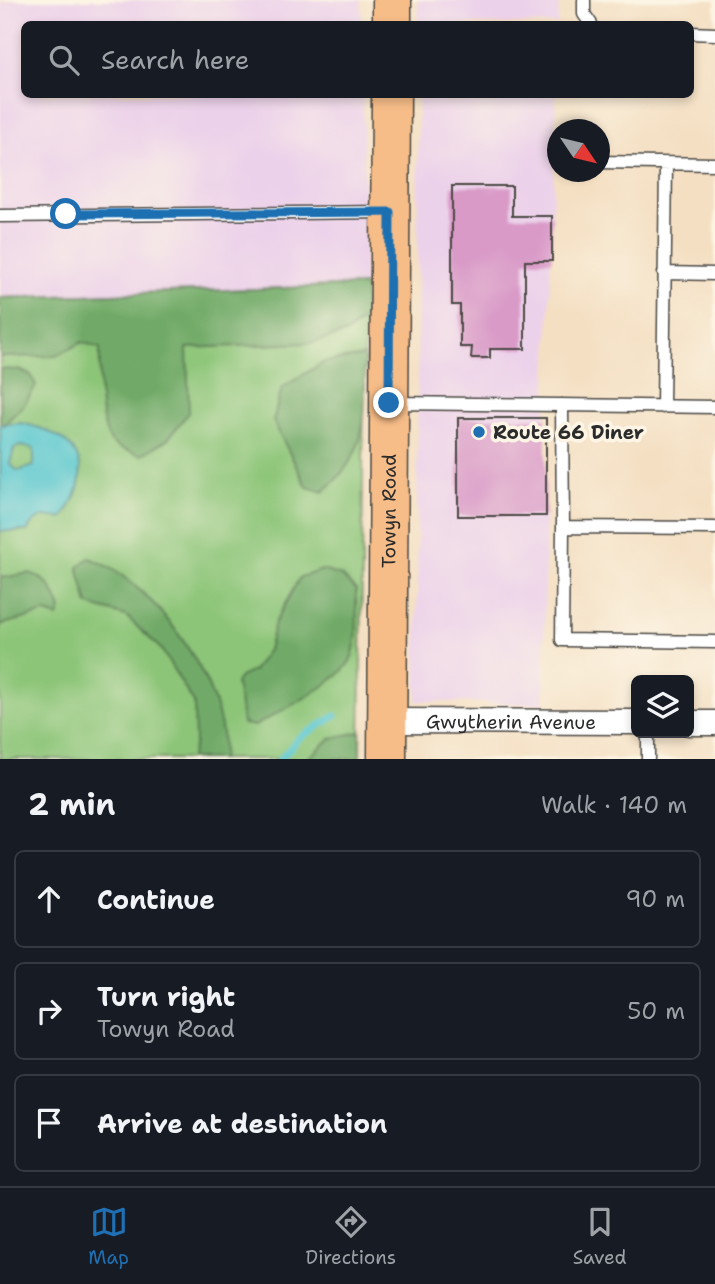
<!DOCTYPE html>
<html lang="en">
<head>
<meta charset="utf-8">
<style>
	body { margin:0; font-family:"Shantell Sans",sans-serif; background:#242831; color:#f1f3f6 }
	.controls { position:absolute; right:21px; bottom:21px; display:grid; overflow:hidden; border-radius:10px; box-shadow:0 4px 10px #0003 }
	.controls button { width:63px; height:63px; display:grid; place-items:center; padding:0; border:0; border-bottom:2px solid #363941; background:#171b24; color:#f1f3f6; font:35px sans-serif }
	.compass { position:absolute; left:547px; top:119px; width:63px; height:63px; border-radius:50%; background:#171b24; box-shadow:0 4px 10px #0003; rotate:125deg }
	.stop { position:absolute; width:21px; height:21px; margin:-16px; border:5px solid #1f6fb2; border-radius:50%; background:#fff }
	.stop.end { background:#1f6fb2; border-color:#fff; box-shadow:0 2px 7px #0008 }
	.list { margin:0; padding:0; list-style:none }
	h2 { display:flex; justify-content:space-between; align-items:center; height:91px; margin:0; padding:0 28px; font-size:30px }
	h2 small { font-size:23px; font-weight:400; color:#9ea1a6 }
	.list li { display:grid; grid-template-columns:46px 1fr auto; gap:21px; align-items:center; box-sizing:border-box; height:98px; margin:0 14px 14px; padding:0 14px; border:2px solid #363941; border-radius:10px }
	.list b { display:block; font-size:26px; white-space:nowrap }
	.list p { margin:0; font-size:23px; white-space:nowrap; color:#9ea1a6 }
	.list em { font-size:23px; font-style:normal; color:#9ea1a6 }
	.icon { flex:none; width:38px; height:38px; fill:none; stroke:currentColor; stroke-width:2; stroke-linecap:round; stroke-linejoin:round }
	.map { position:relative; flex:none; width:715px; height:759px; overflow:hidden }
	.search { position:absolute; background:#171b24; box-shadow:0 4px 10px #0003; left:21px; right:21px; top:21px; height:77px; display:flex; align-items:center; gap:18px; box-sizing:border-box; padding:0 24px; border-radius:10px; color:#9ea1a6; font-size:26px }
	.sheet { height:427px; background:#171b24 }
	nav { display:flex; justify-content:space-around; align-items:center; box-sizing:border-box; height:98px; border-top:2px solid #363941; background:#171b24; font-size:19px; color:#9ea1a6 }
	nav a { display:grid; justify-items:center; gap:4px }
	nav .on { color:#1f6fb2 }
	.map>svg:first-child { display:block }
	.built { fill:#ecd1ea }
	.green { fill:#8cc578; stroke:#5c7852; stroke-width:2 }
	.forest { fill:#71aa68; stroke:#4e6a4a; stroke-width:2 }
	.water { fill:#5ac8cf; stroke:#427a7d; stroke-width:2; fill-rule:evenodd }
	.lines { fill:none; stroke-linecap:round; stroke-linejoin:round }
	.stream { stroke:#5ac8cf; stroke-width:7 }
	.building { fill:#d99ac8 }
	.lane-casing { stroke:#494642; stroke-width:15 }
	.street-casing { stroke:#494642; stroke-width:27 }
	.primary-casing { stroke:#494642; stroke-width:41 }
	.lane { stroke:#fff; stroke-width:12 }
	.street { stroke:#fff; stroke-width:24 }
	.primary { stroke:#f7bd88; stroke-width:38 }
	.route { stroke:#1f6fb2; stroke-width:9 }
	.poi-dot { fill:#1f6fb2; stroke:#fcf5e5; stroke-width:2.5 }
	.labels { text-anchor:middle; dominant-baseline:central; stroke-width:7; stroke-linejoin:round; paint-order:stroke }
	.poi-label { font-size:19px; font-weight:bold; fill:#2b2b2b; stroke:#fcf5e5; text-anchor:start }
	.street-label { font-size:19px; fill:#2b2b2b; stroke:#fcf5e5 }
</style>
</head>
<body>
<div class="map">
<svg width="715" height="759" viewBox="0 0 715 759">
	<rect width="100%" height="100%" fill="#fcf5e5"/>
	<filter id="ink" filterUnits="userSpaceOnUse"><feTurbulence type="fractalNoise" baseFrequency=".0143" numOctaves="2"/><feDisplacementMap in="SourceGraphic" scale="14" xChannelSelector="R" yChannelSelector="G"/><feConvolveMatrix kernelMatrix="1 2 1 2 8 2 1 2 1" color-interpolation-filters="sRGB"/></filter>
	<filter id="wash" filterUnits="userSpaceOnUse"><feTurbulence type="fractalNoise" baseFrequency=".00686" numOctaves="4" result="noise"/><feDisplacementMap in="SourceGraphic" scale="28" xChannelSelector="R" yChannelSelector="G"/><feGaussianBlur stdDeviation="1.57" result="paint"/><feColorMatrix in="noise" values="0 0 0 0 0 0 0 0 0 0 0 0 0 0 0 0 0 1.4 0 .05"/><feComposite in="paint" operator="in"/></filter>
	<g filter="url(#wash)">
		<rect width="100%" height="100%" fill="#f4dfc2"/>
		<path class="built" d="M13,0H361L362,24H24V94L363,95L365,285L0,298V3Z
			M418,0H559L558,24H418Z
			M418,95H556L546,418L544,704L417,701Z"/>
		<path class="green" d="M365,285L360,759H0V298Z"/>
		<path class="forest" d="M365,285V319L344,334L310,343L187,348L189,412L168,439L141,455C133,452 123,450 115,445C96,432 100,370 100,348L82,342L56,356L0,357V298Z
			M365,356C364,415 372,450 323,492L307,487L273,421L282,388L324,362Z
			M0,369L19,370L31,375L36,386L23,406L3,425H0Z
			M89,558C153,579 232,691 222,759H190L195,742L194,703L161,649L126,616L88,605L78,567Z
			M322,570L342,576L356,590C356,610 360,642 350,661C336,685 279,711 255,726L243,724L236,683L240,677L253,671L268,650L275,622L300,577Z
			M30,573C49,580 54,591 61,609L58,617L45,613L0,625V578Z
			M360,732V759H307L331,738Z"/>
		<path class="water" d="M21,423C80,436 98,467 62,519C47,514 34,517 27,531H0V425ZM20,446L34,448V466L18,471L10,464L14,448Z"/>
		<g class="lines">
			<path class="stream" d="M280,759L299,738L335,716"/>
		</g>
		<g id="blocks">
			<path class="building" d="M452,186H512V216H552V261H525V349H490V358H471L472,347H460V305H452Z
				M458,418H546V516H458Z"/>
		</g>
	</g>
	<g filter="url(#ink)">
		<use href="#blocks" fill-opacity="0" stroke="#494642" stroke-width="2"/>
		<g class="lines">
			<g class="lane-casing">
				<path id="lane" d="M584,0V14L591,24
					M690,33L715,34
					M600,162L715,164
					M0,216L386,212
					M664,273L715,274
					M393,403L715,407
					M562,405L563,527
					M663,407L666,164
					M715,528L563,527L562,640L715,642
					M648,759V733"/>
			</g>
			<g class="street-casing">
				<g id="street">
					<path id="s1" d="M387,721L636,722"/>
					<path d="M689,723H715"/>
				</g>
			</g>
			<g class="primary-casing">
				<g id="primary">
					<path d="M392,24V0"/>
					<path id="s2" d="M387,759L391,94"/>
				</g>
			</g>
			<use href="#lane" class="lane"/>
			<use href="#street" class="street"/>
			<use href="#primary" class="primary"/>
		</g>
	</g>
	<g class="lines" filter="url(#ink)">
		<path class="route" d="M66,214L390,212L389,403"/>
	</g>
	<circle class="poi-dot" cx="479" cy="432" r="7"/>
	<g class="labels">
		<g class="poi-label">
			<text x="493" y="432">Route 66 Diner</text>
		</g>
		<g class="street-label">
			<text stroke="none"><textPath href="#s2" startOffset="248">Towyn Road</textPath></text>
			<text stroke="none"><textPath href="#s1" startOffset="124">Gwytherin Avenue</textPath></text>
		</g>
	</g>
</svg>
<div class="controls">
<button><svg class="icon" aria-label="layers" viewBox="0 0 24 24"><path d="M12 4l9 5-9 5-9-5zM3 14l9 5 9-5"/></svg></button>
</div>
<svg class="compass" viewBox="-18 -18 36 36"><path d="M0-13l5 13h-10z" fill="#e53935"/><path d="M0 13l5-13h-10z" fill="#9ea1a6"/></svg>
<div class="stop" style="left:66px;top:214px"></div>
<div class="stop end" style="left:389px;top:403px"></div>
<div class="search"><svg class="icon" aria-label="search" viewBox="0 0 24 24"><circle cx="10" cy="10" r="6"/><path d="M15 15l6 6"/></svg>Search here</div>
</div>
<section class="sheet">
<h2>2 min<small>Walk · 140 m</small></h2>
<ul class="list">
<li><svg class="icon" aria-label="ahead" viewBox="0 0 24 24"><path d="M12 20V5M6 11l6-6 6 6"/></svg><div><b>Continue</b></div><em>90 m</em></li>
<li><svg class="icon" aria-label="right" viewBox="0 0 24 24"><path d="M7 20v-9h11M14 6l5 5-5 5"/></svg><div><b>Turn right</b><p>Towyn Road</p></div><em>50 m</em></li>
<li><svg class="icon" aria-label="arrive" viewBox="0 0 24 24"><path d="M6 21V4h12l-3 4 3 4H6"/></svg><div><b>Arrive at destination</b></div></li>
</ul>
</section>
<nav>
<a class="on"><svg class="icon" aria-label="map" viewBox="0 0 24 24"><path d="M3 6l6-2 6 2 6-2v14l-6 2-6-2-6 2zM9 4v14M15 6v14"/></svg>Map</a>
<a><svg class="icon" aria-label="directions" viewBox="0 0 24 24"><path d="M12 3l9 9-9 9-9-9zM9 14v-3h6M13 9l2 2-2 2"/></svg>Directions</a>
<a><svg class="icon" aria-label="saved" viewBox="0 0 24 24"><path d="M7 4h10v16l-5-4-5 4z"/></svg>Saved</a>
</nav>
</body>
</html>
